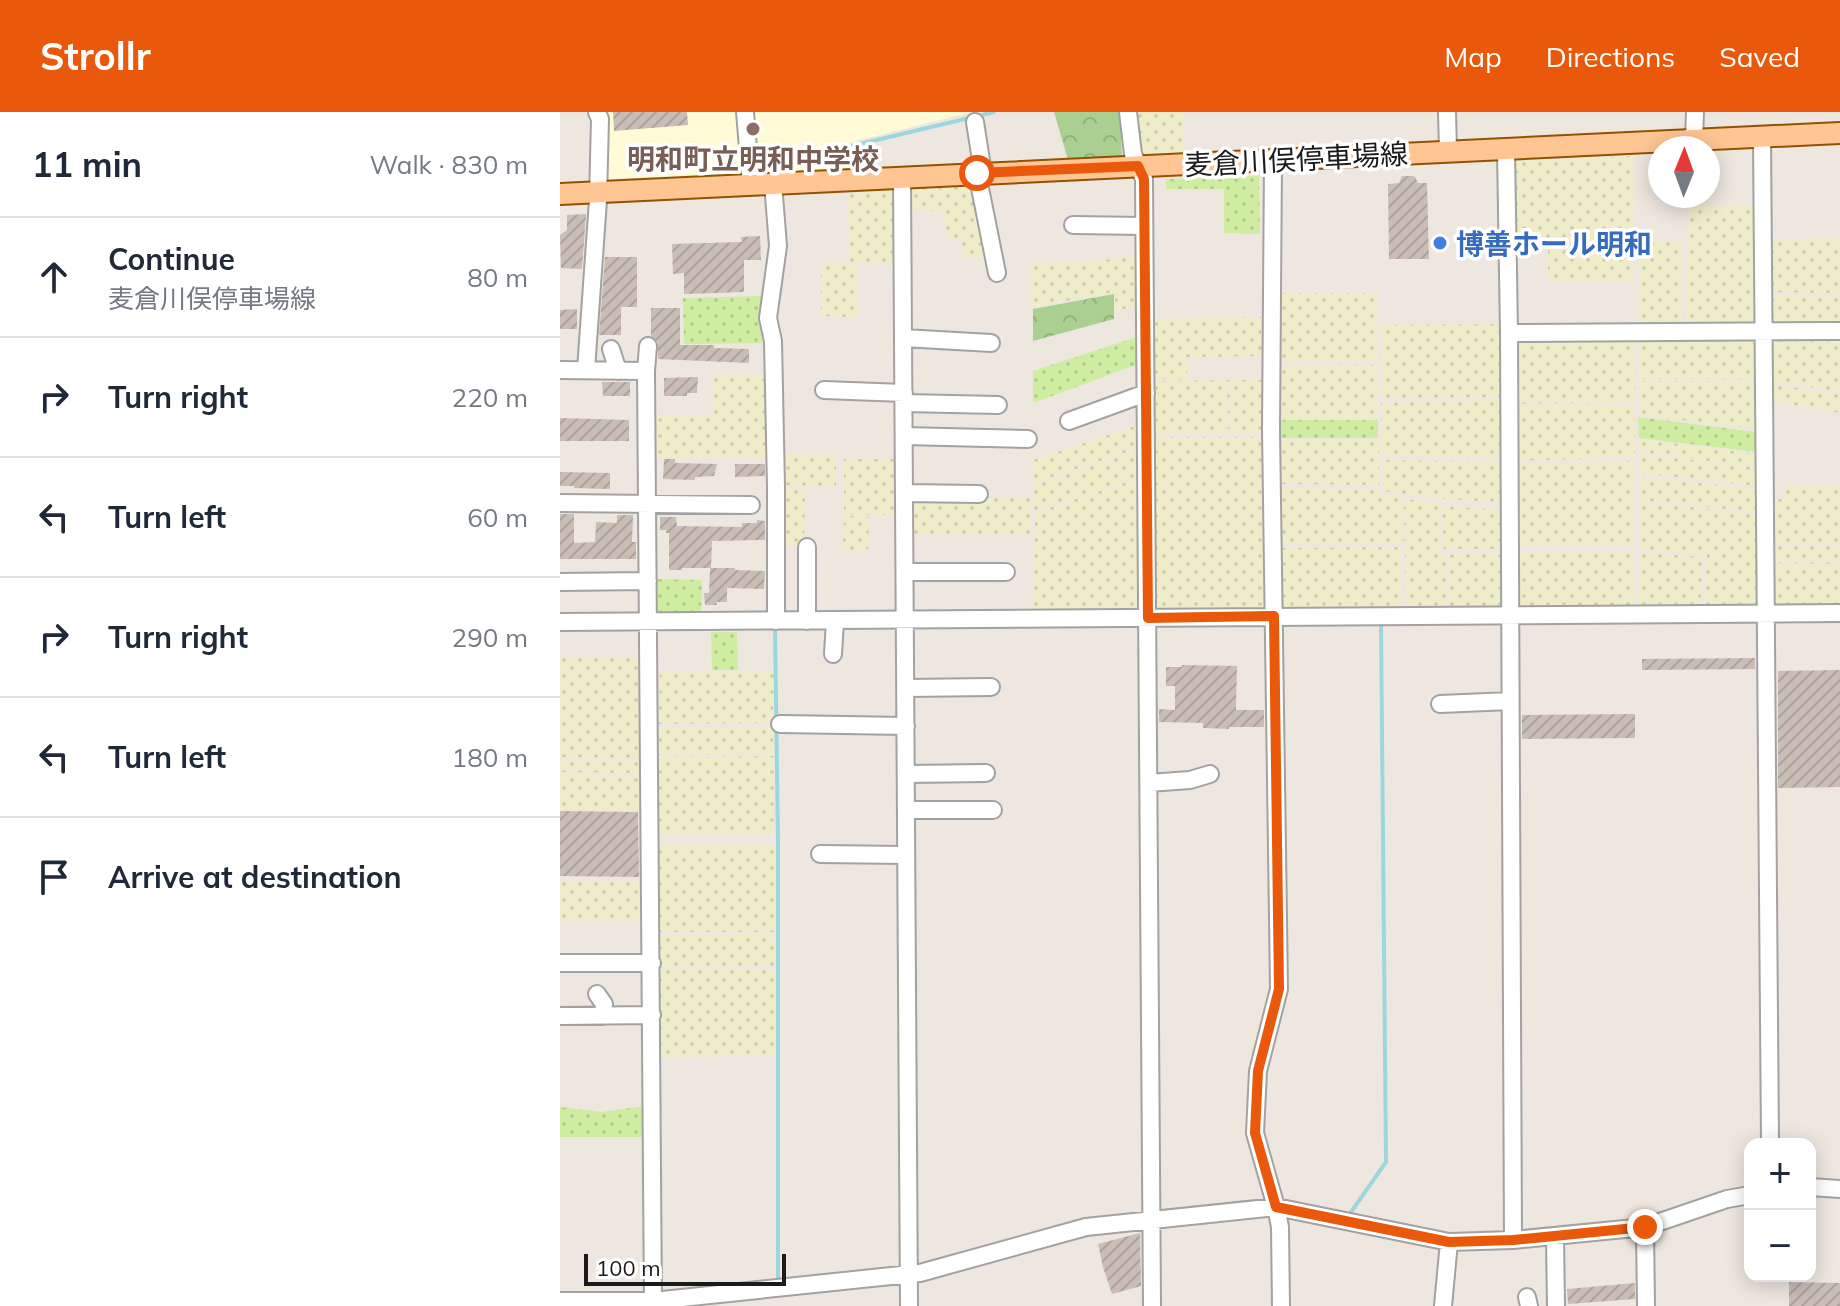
<!DOCTYPE html>
<html lang="en">
<head>
<meta charset="utf-8">
<style>
	body { margin:0; font-family:Mulish,"Noto Sans JP",sans-serif; background:#f2f2f3; color:#1f2937 }
	.controls { position:absolute; right:24px; bottom:24px; display:grid; overflow:hidden; border-radius:16px; box-shadow:0 4px 20px #0003 }
	.controls button { width:72px; height:72px; display:grid; place-items:center; padding:0; border:0; border-bottom:2px solid #e0e1e3; background:#fff; color:#1f2937; font:40px sans-serif }
	.compass { position:absolute; left:1088px; top:24px; width:72px; height:72px; border-radius:50%; background:#fff; box-shadow:0 4px 20px #0003; rotate:1deg }
	.scale { position:absolute; left:24px; bottom:20px; width:202px; box-sizing:border-box; padding-left:8px; border:4px solid #1b1b1b; border-top:0; font-size:22px; line-height:28px; white-space:nowrap; color:#1b1b1b; -webkit-text-stroke:6px #fff; paint-order:stroke }
	.stop { position:absolute; width:24px; height:24px; margin:-18px; border:6px solid #ea580c; border-radius:50%; background:#fff }
	.stop.end { background:#ea580c; border-color:#fff; box-shadow:0 2px 8px #0008 }
	.list { margin:0; padding:0; list-style:none }
	h2 { display:flex; justify-content:space-between; align-items:center; height:104px; margin:0; padding:0 32px; font-size:34px }
	h2 small { font-size:26px; font-weight:400; color:#747a83 }
	.list li { display:grid; grid-template-columns:52px 1fr auto; gap:24px; align-items:center; box-sizing:border-box; height:120px; padding:0 32px; border-top:2px solid #e0e1e3 }
	.list b { display:block; font-size:30px; white-space:nowrap }
	.list p { margin:0; font-size:26px; white-space:nowrap; color:#747a83 }
	.list em { font-size:26px; font-style:normal; color:#747a83 }
	.icon { flex:none; width:44px; height:44px; fill:none; stroke:currentColor; stroke-width:2; stroke-linecap:round; stroke-linejoin:round }
	.map { position:relative; flex:none; width:1280px; height:1194px; overflow:hidden }
	header { display:flex; align-items:center; gap:48px; box-sizing:border-box; height:112px; padding:0 40px; background:#ea580c; color:#fff }
	header strong { font-size:38px }
	nav { display:flex; gap:44px; margin-inline-start:auto; font-size:28px }
	main { display:flex }
	aside { flex:1; background:#fff }
	.map>svg:first-child { display:block }
	.education { fill:#fffbd7 }
	.farmland { fill:url(#farmland-dots) }
	.grass { fill:url(#grass-dots) }
	.forest { fill:url(#forest-crowns) }
	.lines { fill:none; stroke-linecap:round; stroke-linejoin:round }
	.stream { stroke:#9cd7df; stroke-width:4 }
	.building { fill:url(#building-hatch) }
	.minor-casing { stroke:#a2a2a2; stroke-width:20 }
	.major-casing { stroke:#925200; stroke-width:24 }
	.minor { stroke:#fff; stroke-width:16 }
	.major { stroke:#ffc593; stroke-width:20 }
	.route { stroke:#ea580c; stroke-width:10 }
	.education-dot { fill:#8d6e63; stroke:#fff; stroke-width:3 }
	.shop-dot { fill:#3f7fe0; stroke:#fff; stroke-width:3 }
	.labels { text-anchor:middle; dominant-baseline:central; stroke-width:7; stroke-linejoin:round; paint-order:stroke }
	.education-label { font-size:28px; font-weight:bold; fill:#785e54; stroke:#fff }
	.street-label { font-size:28px; fill:#1b1b1b; stroke:#fff }
	.shop-label { font-size:28px; font-weight:bold; fill:#366cbe; stroke:#fff; text-anchor:start }
</style>
</head>
<body>
<header>
<strong>Strollr</strong>
<nav><a>Map</a><a>Directions</a><a>Saved</a></nav>
</header>
<main>
<aside>
<h2>11 min<small>Walk · 830 m</small></h2>
<ul class="list">
<li><svg class="icon" aria-label="ahead" viewBox="0 0 24 24"><path d="M12 20V5M6 11l6-6 6 6"/></svg><div><b>Continue</b><p>麦倉川俣停車場線</p></div><em>80 m</em></li>
<li><svg class="icon" aria-label="right" viewBox="0 0 24 24"><path d="M7 20v-9h11M14 6l5 5-5 5"/></svg><div><b>Turn right</b></div><em>220 m</em></li>
<li><svg class="icon" aria-label="left" viewBox="0 0 24 24"><path d="M17 20v-9H6M10 6l-5 5 5 5"/></svg><div><b>Turn left</b></div><em>60 m</em></li>
<li><svg class="icon" aria-label="right" viewBox="0 0 24 24"><path d="M7 20v-9h11M14 6l5 5-5 5"/></svg><div><b>Turn right</b></div><em>290 m</em></li>
<li><svg class="icon" aria-label="left" viewBox="0 0 24 24"><path d="M17 20v-9H6M10 6l-5 5 5 5"/></svg><div><b>Turn left</b></div><em>180 m</em></li>
<li><svg class="icon" aria-label="arrive" viewBox="0 0 24 24"><path d="M6 21V4h12l-3 4 3 4H6"/></svg><div><b>Arrive at destination</b></div></li>
</ul>
</aside>
<div class="map">
<svg width="1280" height="1194" viewBox="0 0 1280 1194">
	<defs>
		<pattern id="farmland-dots" width="8" height="8" patternUnits="userSpaceOnUse" patternTransform="scale(2)"><rect width="8" height="8" fill="#efedc9"/><path d="M2 2h.1M6 6h.1" fill="none" stroke="#cccbac" stroke-width="1.8" stroke-linecap="round"/></pattern>
		<pattern id="grass-dots" width="8" height="8" patternUnits="userSpaceOnUse" patternTransform="scale(2)"><rect width="8" height="8" fill="#ceeda0"/><path d="M2 2h.1M6 6h.1" fill="none" stroke="#b0cb89" stroke-width="1.8" stroke-linecap="round"/></pattern>
		<pattern id="forest-crowns" width="20" height="18" patternUnits="userSpaceOnUse" patternTransform="scale(2)"><rect width="20" height="18" fill="#aad091"/><path d="M2 6a3 3 0 1 1 6 0M12 15a3 3 0 1 1 6 0" fill="none" stroke="#92b27c"/></pattern>
		<pattern id="building-hatch" width="6" height="6" patternUnits="userSpaceOnUse" patternTransform="scale(2)"><rect width="6" height="6" fill="#cabdb6"/><path d="M-1 1l2-2M0 6l6-6M5 7l2-2" fill="none" stroke="#ada29c"/></pattern>
	</defs>
	<rect width="100%" height="100%" fill="#eee7df"/>
	<path class="education" d="M42,0H412L276,34L281,57L48,67L44,64Z"/>
	<path class="farmland" d="M576,0H622L626,43L585,44L577,20Z
		M1074,44L1073,128L954,129L953,49Z
		M414,69L425,146H405L401,127L387,126L384,99L350,98V86L353,74Z
		M333,76L336,80L337,151L289,150L288,78Z
		M1130,94H1195L1197,207L1194,211H1126L1127,132Z
		M1280,126V181L1209,180L1210,127Z
		M1079,129L1122,130V213H1079Z
		M1074,132L1073,169H988V133Z
		M577,143V193L556,199L554,180L472,195L471,151L532,150Z
		M261,152H297V205L261,204Z
		M719,181H817L818,250H719Z
		M1209,183L1280,184V212L1214,213L1210,208Z
		M701,205L702,244L627,245V267H595L594,207Z
		M939,212L941,285L822,286V213Z
		M1215,225L1280,226V280L1213,269L1211,229Z
		M1079,226L1197,227L1198,267H1079Z
		M1074,227L1075,290L956,292V228Z
		M817,253L818,306L719,307L718,254Z
		M153,263H213V346L93,345V303H153Z
		M665,268L667,322H596L595,269Z
		M667,268H704L705,322H669Z
		M1080,269L1197,270V317L1080,303Z
		M1213,272L1280,283V301L1213,289Z
		M940,288L941,346L822,344L821,291Z
		M956,294H1074L1075,345L956,349Z
		M578,313V336L473,371V348Z
		M596,325H704L705,496H596L594,489Z
		M819,327V373L719,372V328Z
		M1079,327L1197,342V355L1079,340Z
		M577,338V366L474,399V373Z
		M218,342L276,343V374L218,373Z
		M1079,342L1198,356V374L1079,361Z
		M284,347H338V403H284Z
		M822,348L941,350L942,390L884,387L823,379Z
		M1073,349V434H957V352Z
		M1080,365L1199,377L1198,400L1080,388Z
		M577,367L578,500L474,501L475,401Z
		M1226,374H1280V431H1212V388L1226,387Z
		M218,376L245,377L244,435L217,434Z
		M719,376L819,377V381L842,385L843,431H719Z
		M470,386L471,422H349V387Z
		M844,387L880,391L881,443L886,444V495L846,496Z
		M1079,390L1198,402L1199,490L1195,496H1144L1147,443L1079,437Z
		M882,394L941,398V437H884Z
		M284,404L309,405L308,439L283,438Z
		M1212,433H1280V452L1212,451Z
		M842,435V497L723,498L719,495V436Z
		M1073,439V494L958,496V441Z
		M942,441L944,492H940L938,497L888,495V443Z
		M1080,441L1143,445L1140,495L1078,496Z
		M1211,454H1280V495L1217,496L1211,490Z
		M0,546H84V646L0,645Z
		M214,559L213,611L99,612L100,560Z
		M213,615V642L99,643V616Z
		M214,644V721H97V646Z
		M0,647L84,648V661L0,660Z
		M0,662L84,663V698L0,697Z
		M97,734H216L217,820H97Z
		M0,769L85,770L84,808H0Z
		M217,822V854L97,855V823Z
		M216,857L215,944L98,945V858Z"/>
	<path class="grass" d="M699,64L700,122L664,121V77H606V67Z
		M202,184V231L124,232L123,186Z
		M577,225L576,253L473,291V259Z
		M1078,305L1196,320L1197,340L1079,326Z
		M719,308H818V326H719Z
		M92,467L142,468L141,505H95Z
		M151,520H177L178,558H152Z
		M86,994V1025H0V995L41,1000Z"/>
	<path class="forest" d="M494,0H560L562,46L508,48Z
		M554,182V207L473,229V197Z"/>
	<g class="lines">
		<path class="stream" d="M283,36L434,0
			M789,1103L826,1050L821,511
			M218,1168V730L215,516H220"/>
	</g>
	<path class="building" d="M53,0H127L128,13L54,19Z
		M842,64H852L855,65L858,71H867L869,147H829L828,72L839,71Z
		M26,102L22,157L1,156L0,123L7,118V103Z
		M200,124L201,148H184V180L124,182V161L113,162L112,132L182,130L181,125Z
		M45,145H77V195H61V223H39Z
		M91,196H120V233H154V236L189,237V251L98,247V230L91,224Z
		M17,197V217H0V198Z
		M138,265L137,281H127V284H104V266Z
		M42,270H70V284H43Z
		M0,306L69,308V329H0Z
		M104,347H115V351L157,352L154,364L135,365V368L103,367Z
		M175,352H205V364L175,365Z
		M0,360L50,361V377L14,376V374H0Z
		M0,402H14V431L35,430L36,410L57,411V403H73L72,430H76V447H0Z
		M100,405H116L117,414L182,415V411H197V408L205,409V428L152,429L151,456H175V458L205,459L204,477L167,476V490H156L157,493H145L144,481H149L150,456H122V458H109V421H106V418H100Z
		M1195,546V557L1082,558V547Z
		M622,553L677,554L676,598H704V615H669V617L643,616V611L599,610V597L615,598V574H606V555H622Z
		M1280,558V675L1218,676V559Z
		M1075,602V626L962,627V603Z
		M0,699L78,700L79,765L0,764Z
		M580,1121L581,1174L552,1182L543,1155L538,1132Z
		M1229,1170L1280,1171V1194H1229Z
		M1075,1171V1187L1008,1192L1007,1177Z"/>
	<g class="lines">
		<g class="minor-casing">
			<path id="minor" d="M185,0L191,72
				M568,0L573,42L584,67L592,1194
				M887,0L888,39
				M415,10L423,61
				M1202,25L1210,1032
				M1134,28L1135,0
				M946,38L949,221L953,1128
				M713,48L711,318L719,877L698,959L695,1021L716,1095L720,1115L721,1194
				M417,61L437,161
				M342,65L349,1194
				M213,71L218,134L208,206L213,229L216,375V509
				M513,113L584,114
				M949,221L1280,219
				M343,226L431,231
				M88,234L86,259L93,1194
				M51,237L58,259
				M0,258L86,259
				M26,258L38,88L40,7L37,0
				M264,278L344,281
				M344,291L438,293
				M509,309L586,281
				M344,324L468,327
				M344,381L419,382
				M0,391L191,393
				M345,460H446
				M0,470L88,469
				M247,509V435
				M0,510L1280,501
				M273,542L275,509
				M345,576L431,575
				M880,592L950,589
				M220,612L346,614
				M346,662L426,661
				M589,671L630,668L650,662
				M346,698H433
				M260,742L346,743
				M0,851H92
				M37,882L44,892L43,904
				M0,904L92,903
				M1250,1075L1280,1077
				M1085,1115L1086,1194
				M995,1124L996,1194
				M967,1185L969,1194
				M0,1189H93L360,1161L526,1115L716,1095L889,1130L953,1128L1085,1115L1167,1087L1190,1083
				M883,1194L889,1130"/>
		</g>
		<g class="major-casing">
			<path id="major" d="M0,82L1280,21"/>
		</g>
		<use href="#minor" class="minor"/>
		<use href="#major" class="major"/>
	</g>
	<g class="lines">
		<path class="route" d="M417,61L578,54L584,67L588,506L714,504L719,877L698,959L695,1021L716,1095L889,1130L953,1128L1085,1115"/>
	</g>
	<circle class="education-dot" cx="193" cy="17" r="8"/>
	<circle class="shop-dot" cx="880" cy="131" r="8"/>
	<g class="labels">
		<g class="education-label">
			<text x="193" y="46">明和町立明和中学校</text>
		</g>
		<g class="street-label">
			<text transform="translate(736 47) rotate(-3)">麦倉川俣停車場線</text>
		</g>
		<g class="shop-label">
			<text x="896" y="131">博善ホール明和</text>
		</g>
	</g>
</svg>
<div class="controls">
<button>+</button>
<button>−</button>
</div>
<svg class="compass" viewBox="-18 -18 36 36"><path d="M0-13l5 13h-10z" fill="#e53935"/><path d="M0 13l5-13h-10z" fill="#747a83"/></svg>
<div class="scale">100 m</div>
<div class="stop" style="left:417px;top:61px"></div>
<div class="stop end" style="left:1085px;top:1115px"></div>
</div>
</main>
</body>
</html>
